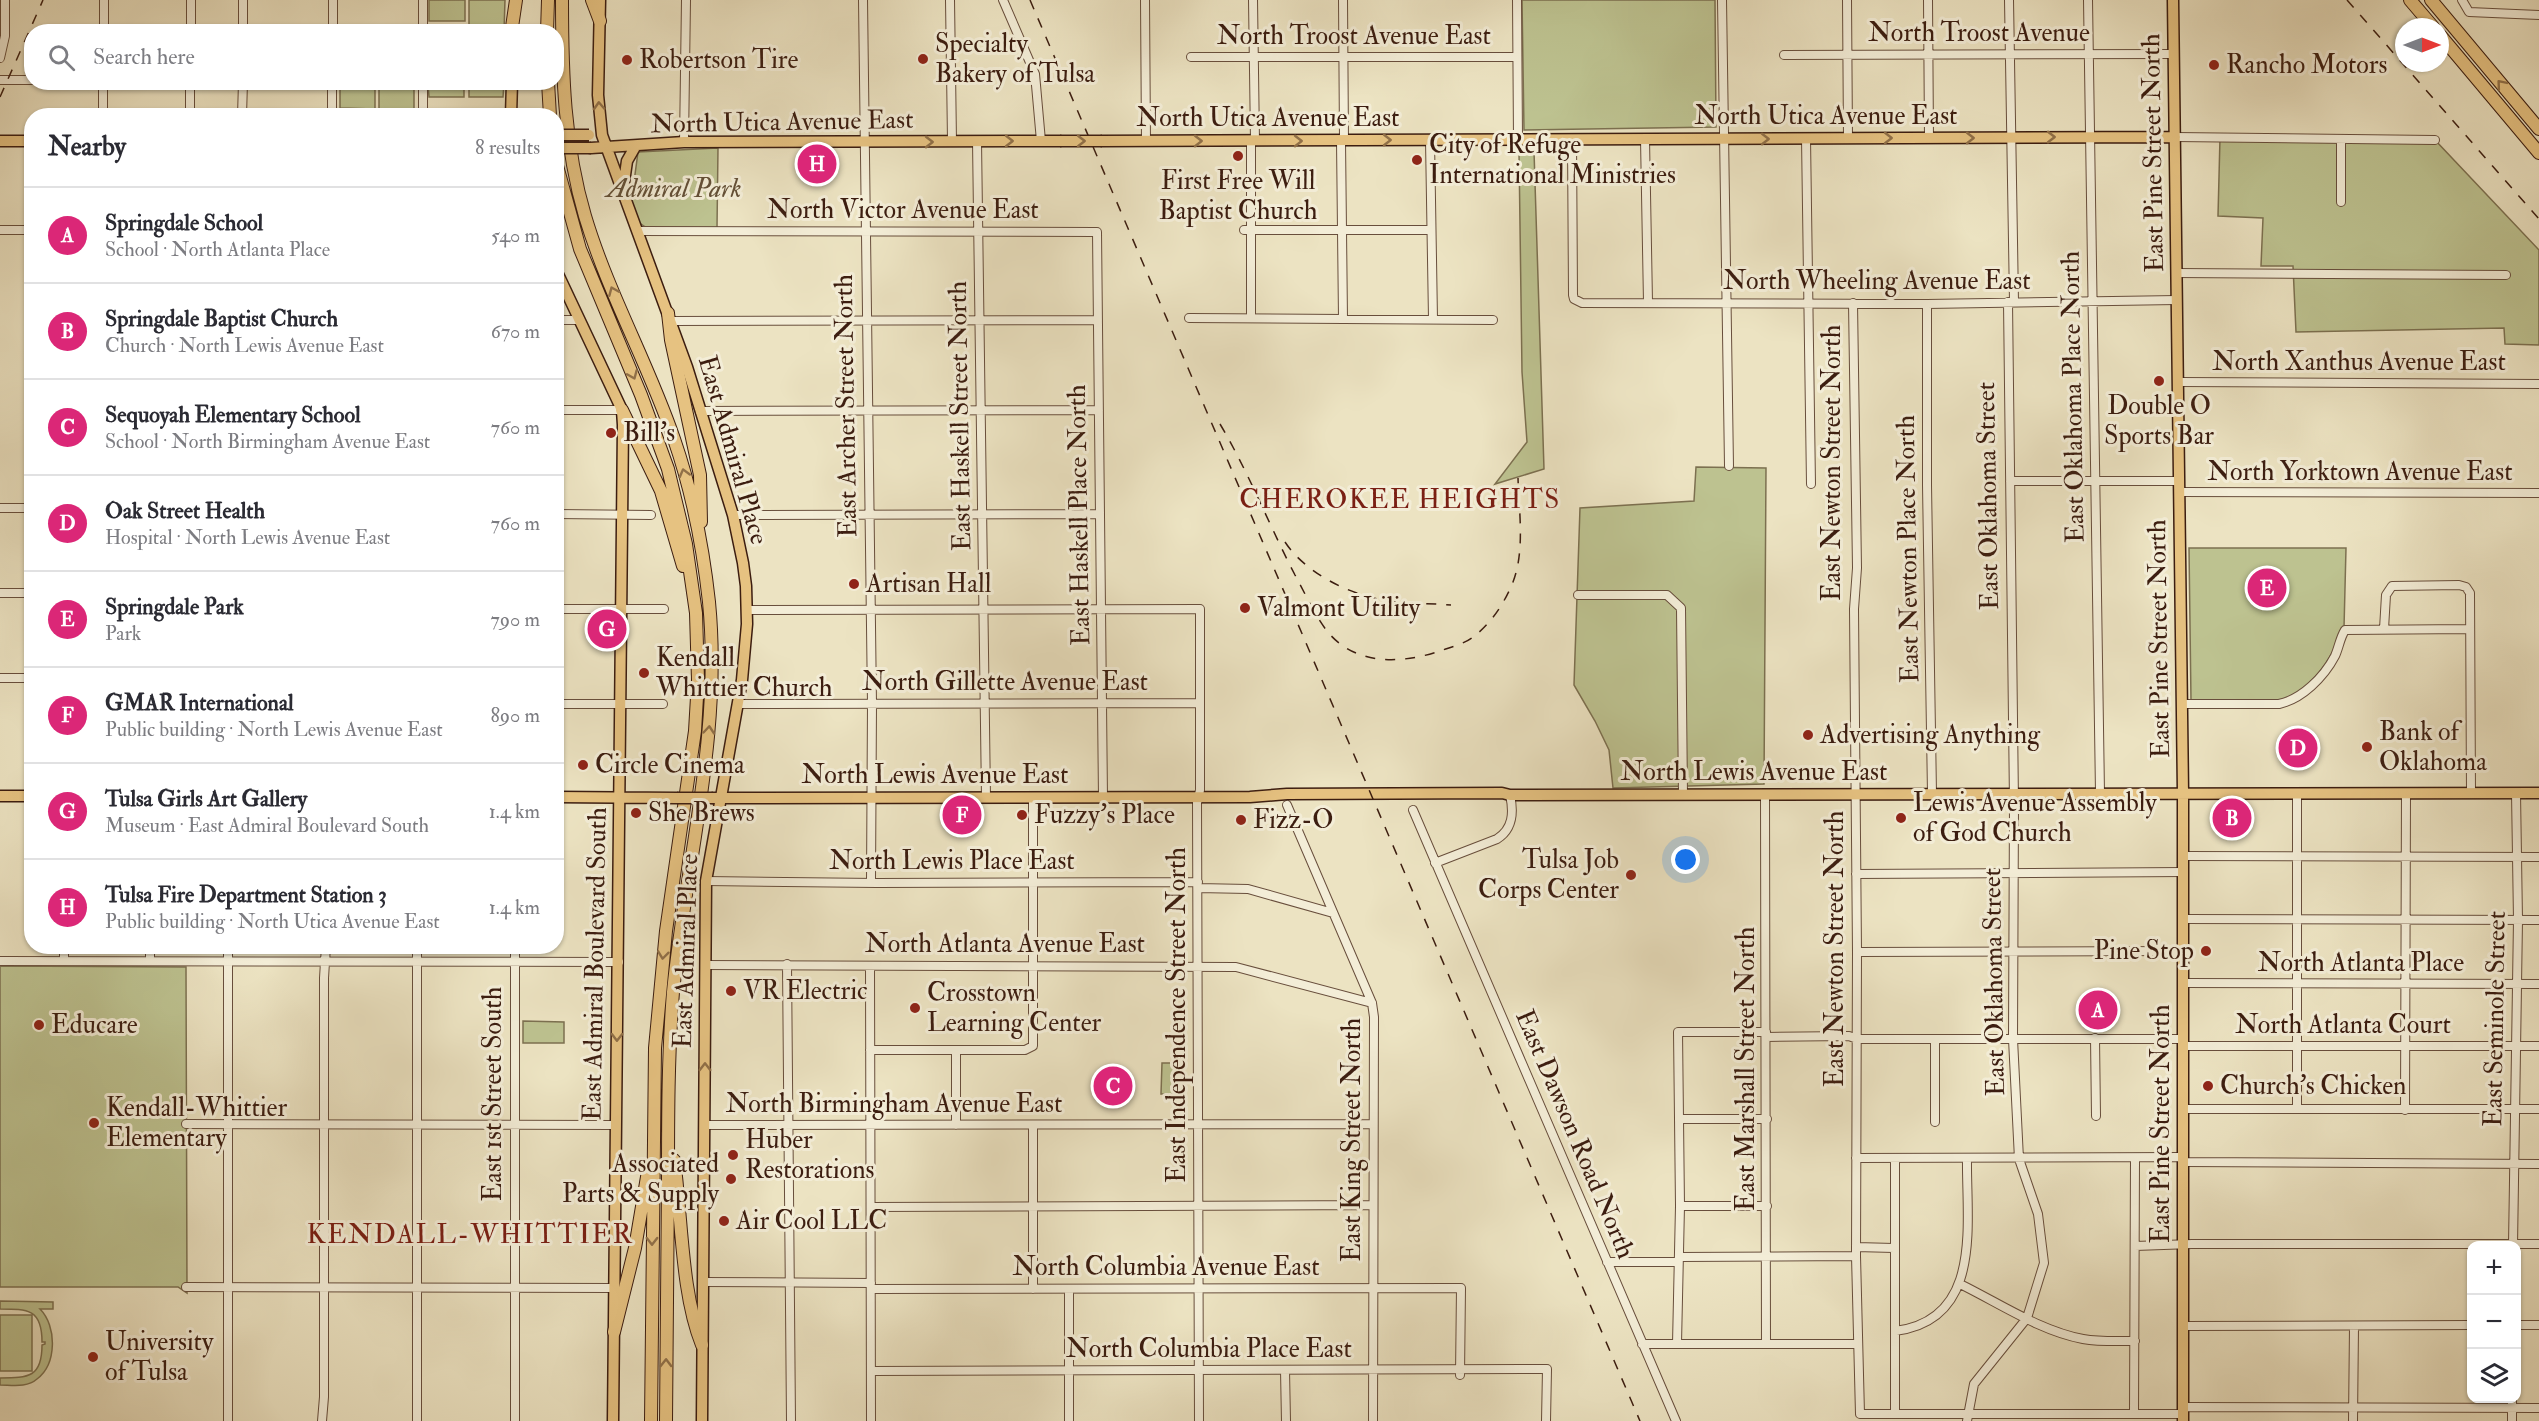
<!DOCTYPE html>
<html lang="en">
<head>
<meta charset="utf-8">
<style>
	body { margin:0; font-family:"IM FELL Double Pica",serif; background:#f7f7f7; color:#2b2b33 }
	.controls { position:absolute; right:18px; bottom:18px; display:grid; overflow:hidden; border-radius:12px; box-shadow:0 2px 4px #0004 }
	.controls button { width:54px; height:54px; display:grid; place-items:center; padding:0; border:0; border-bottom:2px solid #e1e1e2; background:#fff; color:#2b2b33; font:30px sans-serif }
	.compass { position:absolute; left:2395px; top:18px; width:54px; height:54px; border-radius:50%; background:#fff; box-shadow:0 2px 4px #0004; rotate:90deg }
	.you { position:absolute; left:1686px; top:860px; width:21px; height:21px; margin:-15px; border:4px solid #fff; border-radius:50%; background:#1a73e8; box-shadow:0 0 0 9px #1a73e833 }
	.badge { display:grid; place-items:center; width:39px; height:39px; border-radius:50%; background:#db2777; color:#fff; font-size:20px; font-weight:700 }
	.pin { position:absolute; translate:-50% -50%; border:3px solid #fff; box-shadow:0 2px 6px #0006 }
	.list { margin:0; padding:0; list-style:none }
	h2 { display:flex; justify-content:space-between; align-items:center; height:78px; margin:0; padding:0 24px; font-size:26px }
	h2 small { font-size:20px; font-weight:400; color:#7c7c81 }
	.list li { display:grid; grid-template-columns:39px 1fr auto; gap:18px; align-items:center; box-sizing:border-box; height:96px; padding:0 24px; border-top:2px solid #e1e1e2 }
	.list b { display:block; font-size:22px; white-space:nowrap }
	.list p { margin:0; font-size:20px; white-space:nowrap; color:#7c7c81 }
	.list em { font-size:20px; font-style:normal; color:#7c7c81 }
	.icon { flex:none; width:33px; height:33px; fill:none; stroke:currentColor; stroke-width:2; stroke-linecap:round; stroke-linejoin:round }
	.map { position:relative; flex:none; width:2539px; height:1421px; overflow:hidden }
	.search { position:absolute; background:#fff; box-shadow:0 2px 4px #0004; left:24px; top:24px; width:540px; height:66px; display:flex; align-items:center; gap:15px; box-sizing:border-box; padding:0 21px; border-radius:24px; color:#7c7c81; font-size:22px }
	.panel { position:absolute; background:#fff; box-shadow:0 2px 4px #0004; left:24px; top:108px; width:540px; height:846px; border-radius:24px }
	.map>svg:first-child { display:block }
	.green { fill:#bdc290; stroke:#7c7050; stroke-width:1.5 }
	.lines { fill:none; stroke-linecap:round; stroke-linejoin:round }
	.minor-casing { stroke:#684e3c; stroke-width:10 }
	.major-casing { stroke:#3c1d10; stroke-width:13 }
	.highway-casing { stroke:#3c1d10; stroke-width:14 }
	.minor { stroke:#f3edd7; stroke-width:8 }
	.major { stroke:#e6c281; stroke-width:10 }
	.highway { stroke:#e6c281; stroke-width:12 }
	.rail { stroke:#3c1d10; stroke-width:1.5; stroke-dasharray:10 10; stroke-linecap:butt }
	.major-bridge-casing { stroke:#3c1d10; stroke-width:13; stroke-linecap:butt }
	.major-bridge { stroke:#e6c281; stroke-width:10 }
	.oneway { stroke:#917048 }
	.poi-dot { fill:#8f2418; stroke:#f3edd7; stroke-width:2 }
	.labels { text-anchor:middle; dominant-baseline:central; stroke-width:6; stroke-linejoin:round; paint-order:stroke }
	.street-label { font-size:26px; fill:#3c1d10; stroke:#f3edd7 }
	.poi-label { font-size:26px; fill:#3c1d10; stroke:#f3edd7; text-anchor:start }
	.park-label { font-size:26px; font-style:italic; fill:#634f36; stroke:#f3edd7 }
	.neighbourhood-label { font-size:27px; letter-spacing:1.5px; fill:#7a1f14; stroke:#f3edd7 }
</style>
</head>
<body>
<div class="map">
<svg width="2539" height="1421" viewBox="0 0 2539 1421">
	<rect width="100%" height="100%" fill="#ece3c2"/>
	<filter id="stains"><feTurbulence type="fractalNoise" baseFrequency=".00333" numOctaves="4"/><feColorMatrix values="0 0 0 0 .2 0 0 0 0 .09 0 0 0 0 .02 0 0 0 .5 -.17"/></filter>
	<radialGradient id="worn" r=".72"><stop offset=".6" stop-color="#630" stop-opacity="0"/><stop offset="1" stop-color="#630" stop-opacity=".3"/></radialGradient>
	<path class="green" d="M429,0H465V21H429Z
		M469,0H505L504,31H469Z
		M1522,0H1715L1716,127L1524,130Z
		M340,83H375V109L340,108Z
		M379,83H414V115H379Z
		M469,83H504L503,97H469Z
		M428,84L464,85V97H429Z
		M2220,138L2435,140L2539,250V345L2505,344L2504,328L2296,332L2293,266H2261L2263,218L2218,216Z
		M718,148L717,228H647L638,222L628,191L634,182L638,152Z
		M1534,151L1544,469L1495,484L1527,442L1522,372L1519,152Z
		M1696,467L1766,468L1764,784L1613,788L1609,750L1595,721L1574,685L1580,508L1694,501Z
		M2189,548H2346L2344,628C2337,634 2338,641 2334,649C2324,669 2305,692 2284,701H2191Z
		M0,966L186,967L187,1293L178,1287H0Z
		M523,1021L564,1022V1043H523Z
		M1162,1063H1183V1094H1161Z
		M0,1301L53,1302V1309H40C57,1326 57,1364 37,1379C27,1388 12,1385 0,1385V1378C29,1378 42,1377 42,1345L45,1344V1342H42C42,1309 28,1309 0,1309Z
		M0,1315H32V1371H0Z"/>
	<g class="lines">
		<g class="minor-casing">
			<path id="minor" d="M423,0V32
				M863,0L872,704L871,882
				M950,0L952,141
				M1003,0L1035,74L1041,141
				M1145,0L1146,141
				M1253,0L1255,141
				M1343,0L1344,141
				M1517,0L1518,139
				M1722,0L1729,466
				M1847,0L1848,138
				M1928,0L1929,138
				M2009,0L2014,302
				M2088,0L2100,793
				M2462,0L2469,12L2539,15
				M104,32V0
				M191,32V0
				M243,32V0
				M333,32V0
				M1784,55L2174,54
				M1191,57H1517
				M0,58L5,36V0
				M0,80H32
				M190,82V116
				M423,82V116
				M103,116V82
				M242,116L243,82
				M332,116V82
				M2175,137L2435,140
				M1806,138L1811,484
				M1572,139L1573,295L1574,299L1582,303L1927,304L2177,300
				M1645,139L1648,302
				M1430,140L1433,319
				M977,141L986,798
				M1251,141V318
				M1341,141L1343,319
				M684,142L686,0
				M2341,202V140
				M0,230H32
				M1244,230H1431
				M637,231L1097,232L1103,798
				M2177,273L2506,275
				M1853,303L1857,568L1854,609L1857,952L1856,1256L1860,1414H2183
				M1927,304V485L1932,794
				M1189,318L1493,320
				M556,320H580
				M670,321L1098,320
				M2179,382L2539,384
				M556,410H622
				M700,411L1099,410
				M2010,481H2180
				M2180,492L2539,493
				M0,508H32
				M556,514L651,515
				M733,515L1100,514
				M0,593H32
				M1578,595H1667L1681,608L1683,795
				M556,609H664
				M747,610L1200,609V790L1197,803L1199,1421
				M2384,629L2386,595L2392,586L2459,585L2466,587L2470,593L2471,793
				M0,678H32
				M556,704H663
				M738,704L1200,703
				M2182,704H2279C2302,699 2324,677 2335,656C2339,647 2340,638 2345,630L2470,629
				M2297,793V1109
				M1765,795L1766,1344
				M1287,805L1372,1003L1374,1017L1373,1421
				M1413,810L1676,1421
				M2183,856L2539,857
				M1435,863L1497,839C1513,829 1514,813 1510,795
				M1856,874L2184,872
				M706,881L877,883L1198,882
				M1198,888L1248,889L1333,913
				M2184,919L2539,920
				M64,946V961
				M228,946V1421
				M417,946V1421
				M515,946V1421
				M1857,952L2184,951
				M0,961L619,962
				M150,961V946
				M787,964L791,1421
				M705,965L1236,967L1372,1003
				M870,966L871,1421
				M2184,983L2539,984
				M1766,1037L1849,1036L1857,1039H2184
				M2095,1038L2096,1116
				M2184,1046H2539
				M870,1050H1025L1033,1046V798
				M956,1050V1125
				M2184,1109H2539
				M2405,1110L2406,793
				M1679,1119H1767
				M1935,1122V1040
				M186,1124L616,1125
				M704,1125L1373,1124
				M1856,1158L2184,1157
				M1895,1158V1414
				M2184,1162L2539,1164
				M1680,1206H1767
				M871,1207L1373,1205
				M2135,1246L2192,1244H2539
				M2513,1246L2518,920L2516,793
				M1856,1247L1894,1248
				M1679,1257L1856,1256
				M1607,1262H1677
				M703,1282L871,1283
				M1960,1284C1999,1303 2040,1331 2083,1339C2100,1342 2117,1341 2135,1341
				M186,1287L615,1288
				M871,1289L1461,1288L1460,1375
				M1033,1289V1125
				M2516,1325H2539
				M2184,1326L2472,1325
				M1895,1331C1984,1320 1966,1223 1967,1158
				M1642,1344H1857
				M1677,1344L1680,1206L1678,1032H1766
				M1285,1370L1286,1421
				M871,1371L1547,1369L1546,1421
				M2512,1398V1421
				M2184,1407L2539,1408
				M2134,1413L2135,1158
				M322,1421L324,1397V978L326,946
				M1069,1421V1289
				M1967,1421L1974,1384L2027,1318L2044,1263L2038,1214L2019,1159L2013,1039L2014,803L2008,302
				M2353,1421L2354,1326"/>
		</g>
		<g class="major-casing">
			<path id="major" d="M600,0L598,95L602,135L687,367L733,515L743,563L746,586L747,624L742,680L706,881L702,1421
				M2173,0L2183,793V1421
				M511,116L512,82
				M0,141H32
				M1102,141L2175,137
				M591,148L684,142L1060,141
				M623,189L627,161L635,147
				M556,270L622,410L623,425L613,1421
				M0,796H32
				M556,797L677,798
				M713,798L1250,797L1287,794L1502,793L1510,795L2539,793"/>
		</g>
		<g class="highway-casing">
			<path id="highway" d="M562,0C562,73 564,145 585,216C608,293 648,363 674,439C692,491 703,547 709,602C722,734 686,862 673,992C668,1055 668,1118 668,1181C667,1261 667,1341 666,1421
				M592,0L600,21
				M2410,0L2433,27
				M2431,0L2539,129
				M512,27L516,0
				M547,32L548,0
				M2440,35L2539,153
				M548,82L550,116
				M556,162L580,249L641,395L668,469L686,544L696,613L698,680L695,731L666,931L655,1048L651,1421
				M668,313L671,340L700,475L701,522
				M622,410L661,491L683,566
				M674,1160C682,1217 681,1293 702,1345
				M614,1332L635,1248L648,1171"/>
		</g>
		<use href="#minor" class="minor"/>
		<use href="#major" class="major"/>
		<use href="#highway" class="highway"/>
		<path class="rail" d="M1030,0L1640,1421
			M2347,0L2539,219
			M0,97L43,0
			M1220,424C1249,473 1269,525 1295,575C1305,593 1314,614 1327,631C1355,666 1401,664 1440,651C1451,647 1464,644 1473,637C1491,624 1505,602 1513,582C1525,551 1519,511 1518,478
			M1285,542C1304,571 1344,592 1378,599C1402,604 1427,603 1451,605"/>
		<g class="major-bridge-casing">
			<path id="major-bridge" d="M556,135H589
				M1060,141H1102
				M556,148H591
				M677,798H713"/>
		</g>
		<use href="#major-bridge" class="major-bridge"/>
	</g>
	<defs><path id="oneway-chevron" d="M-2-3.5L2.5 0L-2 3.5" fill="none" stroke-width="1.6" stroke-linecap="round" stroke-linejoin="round" transform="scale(1.5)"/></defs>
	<g class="oneway">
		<use href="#oneway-chevron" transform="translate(2501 84) rotate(-130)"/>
		<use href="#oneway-chevron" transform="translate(599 106) rotate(-93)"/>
		<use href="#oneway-chevron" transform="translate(2051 137)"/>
		<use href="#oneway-chevron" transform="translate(1888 138)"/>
		<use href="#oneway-chevron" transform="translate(1970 138)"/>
		<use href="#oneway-chevron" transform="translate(1765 139)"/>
		<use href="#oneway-chevron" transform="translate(1387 140)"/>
		<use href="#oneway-chevron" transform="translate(1009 141)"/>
		<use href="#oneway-chevron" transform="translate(1081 141)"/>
		<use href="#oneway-chevron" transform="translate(1198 141)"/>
		<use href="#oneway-chevron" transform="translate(1298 141)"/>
		<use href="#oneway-chevron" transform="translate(929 142)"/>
		<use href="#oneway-chevron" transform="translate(613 291) rotate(-113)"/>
		<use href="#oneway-chevron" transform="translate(633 375) rotate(67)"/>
		<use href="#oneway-chevron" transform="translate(684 473) rotate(-105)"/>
		<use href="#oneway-chevron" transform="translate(709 730) rotate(-85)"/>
		<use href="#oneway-chevron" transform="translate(663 955) rotate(97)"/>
		<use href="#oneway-chevron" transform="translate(617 1037) rotate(91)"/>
		<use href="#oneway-chevron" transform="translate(705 1067) rotate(-90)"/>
		<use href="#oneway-chevron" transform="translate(652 1241) rotate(90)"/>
		<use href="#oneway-chevron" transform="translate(666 1363) rotate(-89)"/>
	</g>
	<g class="poi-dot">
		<circle cx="923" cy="59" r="6"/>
		<circle cx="627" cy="60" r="6"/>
		<circle cx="2214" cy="65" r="6"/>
		<circle cx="1238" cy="156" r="6"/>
		<circle cx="1417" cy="160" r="6"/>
		<circle cx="2159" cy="381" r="6"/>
		<circle cx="611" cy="433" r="6"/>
		<circle cx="854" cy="584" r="6"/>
		<circle cx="1245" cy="608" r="6"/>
		<circle cx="644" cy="673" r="6"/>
		<circle cx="1808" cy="735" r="6"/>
		<circle cx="2367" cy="747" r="6"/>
		<circle cx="583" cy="765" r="6"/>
		<circle cx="636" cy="813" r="6"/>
		<circle cx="1022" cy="815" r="6"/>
		<circle cx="1901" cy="818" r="6"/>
		<circle cx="1241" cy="820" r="6"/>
		<circle cx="1631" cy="875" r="6"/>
		<circle cx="2206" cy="951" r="6"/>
		<circle cx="731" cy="991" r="6"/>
		<circle cx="915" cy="1008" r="6"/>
		<circle cx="39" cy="1025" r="6"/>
		<circle cx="2208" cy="1086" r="6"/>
		<circle cx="94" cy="1123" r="6"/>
		<circle cx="733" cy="1155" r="6"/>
		<circle cx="731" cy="1179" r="6"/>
		<circle cx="724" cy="1221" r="6"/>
		<circle cx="93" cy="1357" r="6"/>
	</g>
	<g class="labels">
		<g class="street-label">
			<text x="1979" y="33">North Troost Avenue</text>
			<text x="1354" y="36">North Troost Avenue East</text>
			<text x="1826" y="116">North Utica Avenue East</text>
			<text x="1268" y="118">North Utica Avenue East</text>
			<text transform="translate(782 122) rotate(-1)">North Utica Avenue East</text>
			<text transform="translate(2153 153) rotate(-91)">East Pine Street North</text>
			<text x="903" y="210">North Victor Avenue East</text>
			<text x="1877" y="281">North Wheeling Avenue East</text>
			<text x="2359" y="362">North Xanthus Avenue East</text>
			<text transform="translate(2073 397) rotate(-91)">East Oklahoma Place North</text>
			<text transform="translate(846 406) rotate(-91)">East Archer Street North</text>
			<text transform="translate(960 416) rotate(-91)">East Haskell Street North</text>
			<text transform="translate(733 450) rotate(74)">East Admiral Place</text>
			<text transform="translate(1832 463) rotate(-90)">East Newton Street North</text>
			<text x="2360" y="472">North Yorktown Avenue East</text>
			<text transform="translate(1988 496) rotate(-91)">East Oklahoma Street</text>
			<text transform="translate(1079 515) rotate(-91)">East Haskell Place North</text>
			<text transform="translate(1908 549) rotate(-91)">East Newton Place North</text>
			<text transform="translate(2159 639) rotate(-91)">East Pine Street North</text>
			<text x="1005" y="682">North Gillette Avenue East</text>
			<text x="1754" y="772">North Lewis Avenue East</text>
			<text x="935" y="775">North Lewis Avenue East</text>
			<text x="952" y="861">North Lewis Place East</text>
			<text x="1005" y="944">North Atlanta Avenue East</text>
			<text transform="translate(1835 949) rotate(-90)">East Newton Street North</text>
			<text transform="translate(686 951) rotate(-88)">East Admiral Place</text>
			<text x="2361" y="963">North Atlanta Place</text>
			<text transform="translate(595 964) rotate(-89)">East Admiral Boulevard South</text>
			<text transform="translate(1994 982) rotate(-91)">East Oklahoma Street</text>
			<text transform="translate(1177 1015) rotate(-90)">East Independence Street North</text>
			<text transform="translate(2495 1019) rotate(-89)">East Seminole Street</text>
			<text x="2343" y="1025">North Atlanta Court</text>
			<text transform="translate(1746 1069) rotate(-90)">East Marshall Street North</text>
			<text transform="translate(493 1094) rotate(-90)">East 1st Street South</text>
			<text x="894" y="1104">North Birmingham Avenue East</text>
			<text transform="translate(2161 1124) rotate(-90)">East Pine Street North</text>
			<text transform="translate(1575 1134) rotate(67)">East Dawson Road North</text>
			<text transform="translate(1352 1140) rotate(-90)">East King Street North</text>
			<text x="1166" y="1267">North Columbia Avenue East</text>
			<text x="1209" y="1349">North Columbia Place East</text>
		</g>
		<g class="poi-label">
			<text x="935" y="44">Specialty<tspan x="935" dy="30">Bakery of Tulsa</tspan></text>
			<text x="639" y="60">Robertson Tire</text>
			<text x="2226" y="65">Rancho Motors</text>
			<text x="1429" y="145">City of Refuge<tspan x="1429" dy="30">International Ministries</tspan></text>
			<text x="1238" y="181" text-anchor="middle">First Free Will<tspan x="1238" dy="30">Baptist Church</tspan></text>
			<text x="2159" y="406" text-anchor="middle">Double O<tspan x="2159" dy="30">Sports Bar</tspan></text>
			<text x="623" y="433">Bill's</text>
			<text x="866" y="584">Artisan Hall</text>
			<text x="1257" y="608">Valmont Utility</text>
			<text x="656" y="658">Kendall<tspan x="656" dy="30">Whittier Church</tspan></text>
			<text x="2379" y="732">Bank of<tspan x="2379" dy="30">Oklahoma</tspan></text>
			<text x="1820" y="735">Advertising Anything</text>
			<text x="595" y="765">Circle Cinema</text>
			<text x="1913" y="803">Lewis Avenue Assembly<tspan x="1913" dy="30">of God Church</tspan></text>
			<text x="648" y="813">She Brews</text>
			<text x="1034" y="815">Fuzzy's Place</text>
			<text x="1253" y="820">Fizz-O</text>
			<text x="1619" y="860" text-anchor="end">Tulsa Job<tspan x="1619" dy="30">Corps Center</tspan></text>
			<text x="2194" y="951" text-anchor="end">Pine Stop</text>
			<text x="743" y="991">VR Electric</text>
			<text x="927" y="993">Crosstown<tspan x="927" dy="30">Learning Center</tspan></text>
			<text x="51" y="1025">Educare</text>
			<text x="2220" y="1086">Church's Chicken</text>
			<text x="106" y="1108">Kendall-Whittier<tspan x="106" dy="30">Elementary</tspan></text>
			<text x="745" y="1140">Huber<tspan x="745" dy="30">Restorations</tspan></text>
			<text x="719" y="1164" text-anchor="end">Associated<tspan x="719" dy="30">Parts &amp; Supply</tspan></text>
			<text x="736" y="1221">Air Cool LLC</text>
			<text x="105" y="1342">University<tspan x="105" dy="30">of Tulsa</tspan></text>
		</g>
		<g class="park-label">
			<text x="674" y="189">Admiral Park</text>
		</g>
		<g class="neighbourhood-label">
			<text x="1400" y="499">CHEROKEE HEIGHTS</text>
			<text x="470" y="1234">KENDALL-WHITTIER</text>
		</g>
	</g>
	<rect width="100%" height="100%" filter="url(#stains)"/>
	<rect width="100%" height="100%" fill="url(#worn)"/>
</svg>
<div class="controls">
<button>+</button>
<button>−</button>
<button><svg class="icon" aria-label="layers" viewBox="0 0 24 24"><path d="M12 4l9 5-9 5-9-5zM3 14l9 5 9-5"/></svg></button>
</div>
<svg class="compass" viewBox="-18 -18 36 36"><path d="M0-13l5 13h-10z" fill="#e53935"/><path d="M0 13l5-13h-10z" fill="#7c7c81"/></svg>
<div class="you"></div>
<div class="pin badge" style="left:2098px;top:1010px">A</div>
<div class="pin badge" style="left:2232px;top:818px">B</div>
<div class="pin badge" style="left:1113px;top:1086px">C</div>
<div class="pin badge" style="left:2298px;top:748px">D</div>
<div class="pin badge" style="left:2267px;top:588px">E</div>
<div class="pin badge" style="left:962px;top:815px">F</div>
<div class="pin badge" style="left:607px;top:629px">G</div>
<div class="pin badge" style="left:817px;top:164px">H</div>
<div class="search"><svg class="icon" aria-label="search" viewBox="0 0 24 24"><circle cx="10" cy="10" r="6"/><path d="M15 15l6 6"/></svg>Search here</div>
<section class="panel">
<h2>Nearby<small>8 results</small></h2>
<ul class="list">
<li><span class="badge">A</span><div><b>Springdale School</b><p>School · North Atlanta Place</p></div><em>540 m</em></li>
<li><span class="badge">B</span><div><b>Springdale Baptist Church</b><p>Church · North Lewis Avenue East</p></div><em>670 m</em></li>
<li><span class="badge">C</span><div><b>Sequoyah Elementary School</b><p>School · North Birmingham Avenue East</p></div><em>760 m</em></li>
<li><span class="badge">D</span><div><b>Oak Street Health</b><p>Hospital · North Lewis Avenue East</p></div><em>760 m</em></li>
<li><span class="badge">E</span><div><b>Springdale Park</b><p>Park</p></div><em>790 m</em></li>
<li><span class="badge">F</span><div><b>GMAR International</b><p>Public building · North Lewis Avenue East</p></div><em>890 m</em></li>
<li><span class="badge">G</span><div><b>Tulsa Girls Art Gallery</b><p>Museum · East Admiral Boulevard South</p></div><em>1.4 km</em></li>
<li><span class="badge">H</span><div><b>Tulsa Fire Department Station 3</b><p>Public building · North Utica Avenue East</p></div><em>1.4 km</em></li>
</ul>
</section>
</div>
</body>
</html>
